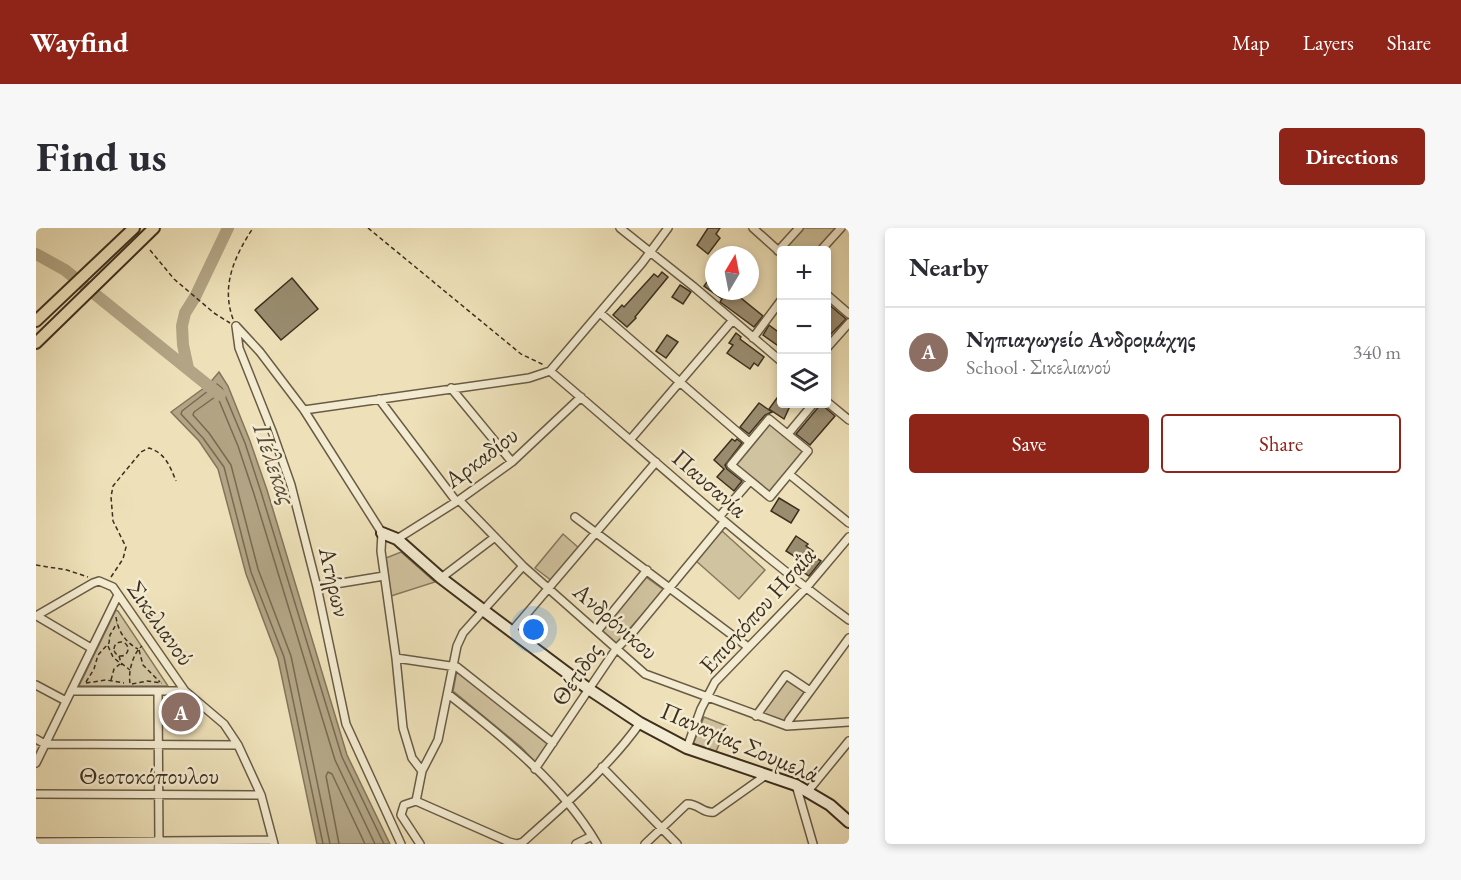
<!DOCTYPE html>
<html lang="en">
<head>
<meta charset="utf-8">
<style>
	body { margin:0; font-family:"EB Garamond",serif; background:#f7f7f7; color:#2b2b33 }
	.controls { position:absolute; right:18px; top:18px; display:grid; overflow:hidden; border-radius:6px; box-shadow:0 3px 9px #0003 }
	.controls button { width:54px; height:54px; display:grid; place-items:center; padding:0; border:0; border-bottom:2px solid #e1e1e2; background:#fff; color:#2b2b33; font:30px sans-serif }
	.compass { position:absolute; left:669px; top:18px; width:54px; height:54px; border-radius:50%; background:#fff; box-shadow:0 3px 9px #0003; rotate:10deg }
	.you { position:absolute; left:498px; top:402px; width:21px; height:21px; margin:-15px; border:4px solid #fff; border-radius:50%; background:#1a73e8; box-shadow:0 0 0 9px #1a73e833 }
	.badge { display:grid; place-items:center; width:39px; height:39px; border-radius:50%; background:#8f2418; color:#fff; font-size:20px; font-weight:700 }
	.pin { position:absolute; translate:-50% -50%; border:3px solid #fff; box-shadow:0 2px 6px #0006 }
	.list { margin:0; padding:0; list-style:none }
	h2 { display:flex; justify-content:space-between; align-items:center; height:78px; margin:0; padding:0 24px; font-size:26px }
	h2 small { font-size:20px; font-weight:400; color:#7c7c81 }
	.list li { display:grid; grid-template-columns:39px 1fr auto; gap:18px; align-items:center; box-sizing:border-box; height:90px; padding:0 24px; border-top:2px solid #e1e1e2 }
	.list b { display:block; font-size:22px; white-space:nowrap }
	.list p { margin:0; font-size:20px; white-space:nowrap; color:#7c7c81 }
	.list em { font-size:20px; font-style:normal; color:#7c7c81 }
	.actions { display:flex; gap:12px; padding:18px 24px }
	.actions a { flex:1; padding:14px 0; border:2px solid #8f2418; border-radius:6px; text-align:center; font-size:21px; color:#8f2418 }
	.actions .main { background:#8f2418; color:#fff }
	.icon { flex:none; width:33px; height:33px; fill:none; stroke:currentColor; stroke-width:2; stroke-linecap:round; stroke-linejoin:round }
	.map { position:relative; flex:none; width:813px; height:616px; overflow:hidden; border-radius:6px }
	header { display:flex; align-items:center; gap:36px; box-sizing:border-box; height:84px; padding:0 30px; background:#8f2418; color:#fff }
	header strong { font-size:28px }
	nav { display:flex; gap:33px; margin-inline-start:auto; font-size:21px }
	.intro { display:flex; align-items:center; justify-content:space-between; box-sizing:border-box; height:144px; padding:0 36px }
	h1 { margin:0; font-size:42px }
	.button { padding:15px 27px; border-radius:6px; background:#8f2418; color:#fff; font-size:21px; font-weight:700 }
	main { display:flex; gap:36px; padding:0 36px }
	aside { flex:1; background:#fff; border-radius:6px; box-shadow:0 3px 9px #0003 }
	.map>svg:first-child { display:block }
	.green { fill:#d0c39f; stroke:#86795e; stroke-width:1.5 }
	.water { fill:#b2a484; stroke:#83755b; stroke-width:1.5 }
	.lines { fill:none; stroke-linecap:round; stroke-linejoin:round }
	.shore { stroke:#786a51; stroke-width:1.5 }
	.river { stroke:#b2a484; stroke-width:12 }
	.building { fill:#998c6f; stroke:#3d2f1e; stroke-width:1.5 }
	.street-casing { stroke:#695c45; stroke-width:10 }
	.secondary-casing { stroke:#3d2f1e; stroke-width:14 }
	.primary-casing { stroke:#3d2f1e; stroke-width:14 }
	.path { stroke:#3d2f1e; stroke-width:1.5; stroke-dasharray:4.5 3; stroke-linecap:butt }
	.street { stroke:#f4ecd2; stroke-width:7 }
	.secondary { stroke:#f4ecd2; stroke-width:10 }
	.primary { stroke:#eee1b9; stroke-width:10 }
	.labels { text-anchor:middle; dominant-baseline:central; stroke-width:5; stroke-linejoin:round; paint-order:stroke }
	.street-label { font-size:24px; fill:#3d2f1e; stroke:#f4ecd2 }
	.water-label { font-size:26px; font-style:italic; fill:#5a4c38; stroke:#f4ecd2 }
</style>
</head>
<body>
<header>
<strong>Wayfind</strong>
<nav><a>Map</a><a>Layers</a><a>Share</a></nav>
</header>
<div class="intro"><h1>Find us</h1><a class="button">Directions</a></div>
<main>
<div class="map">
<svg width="813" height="616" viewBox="0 0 813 616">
	<rect width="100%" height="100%" fill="#eee1b9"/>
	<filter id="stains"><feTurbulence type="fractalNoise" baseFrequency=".00333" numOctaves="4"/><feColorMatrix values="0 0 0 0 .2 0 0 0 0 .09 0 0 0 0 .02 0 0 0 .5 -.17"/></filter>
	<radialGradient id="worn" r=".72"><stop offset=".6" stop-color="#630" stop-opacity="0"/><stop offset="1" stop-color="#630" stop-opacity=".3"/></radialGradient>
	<path class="green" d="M766,0H801L781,22H746Z
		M733,197H736L767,222V226L735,264H731L699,237L700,234Z
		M686,303L729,342L703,371L659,332Z
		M527,306L543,320L516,353L499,340Z
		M365,324L399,354L355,368L350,330Z
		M610,349L628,362L580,416H578L566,405V402Z
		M80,382L82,383L132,458H43Z
		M421,442L513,515L500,535L485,519L417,463Z
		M751,452L771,464L749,496L725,487Z
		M668,489L691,498L679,526L656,519Z"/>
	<path class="water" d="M183,144L192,158L214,213L231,262L311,527L354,616H281L242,431L210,346L182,241L163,213L135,184L172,157Z"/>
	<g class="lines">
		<path class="shore" d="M287,616L248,429L215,344L188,239L167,210L145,186L146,183L181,156L186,160L209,215L225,264L306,529L348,616
			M294,616L255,428L222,341L195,237L173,205L157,187L158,184L179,169L182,170L202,218L218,266L299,532L339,616
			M303,616L290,548L292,544L296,546L329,616"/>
		<path class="river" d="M0,26L29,42L184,167
			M152,140L147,117L146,98L149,85L159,69L192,0"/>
	</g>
	<path class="building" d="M672,0H684L680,6L684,10L672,26L661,17Z
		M626,44L632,49L599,89L600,90L591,99L577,87L586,77L588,79L618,46L622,49Z
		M678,45V63H702L700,66L727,88L718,99L687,76L684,74L686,71L668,58Z
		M256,50L282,81L245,112L219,82Z
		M644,57L655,64L647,76L636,69Z
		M790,74L810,91L795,106L790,102Z
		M733,97L745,106L743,108L746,111L741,117L727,107Z
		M700,105L705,109L704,111L728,129L722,138L718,135L714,141L691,125L697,117L693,115Z
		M631,107L642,114L630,130L620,123Z
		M741,170L746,173V176L754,178L748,191L733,181Z
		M723,175L736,184L729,187L713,206L704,199Z
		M785,176L799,188L774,217L760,206Z
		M696,211L699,213L701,211L706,215L689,237L691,241L706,253L698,263L681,249L688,241L678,232Z
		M743,270L763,282L755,295L735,283Z
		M760,308L772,316L770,318L777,323L774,326L785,333L773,348L761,340L766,333L750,323Z"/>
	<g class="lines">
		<g class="street-casing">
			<path id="street" d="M584,0L658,59L746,134
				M717,0L746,26
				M785,22L805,0
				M742,23L763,0
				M790,66L813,86
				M564,85L713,214
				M200,98L203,120L236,203L255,257L281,359L310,496L365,616
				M200,98L224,124L268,182L346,305L345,323L360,430L367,500L376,530L386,543
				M717,110L746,71
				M790,121L813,95
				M514,143C613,227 708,315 813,392
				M415,160L476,234
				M343,171L420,273
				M790,173L813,192
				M268,182L493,150L514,143L606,35L632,0
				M733,191L772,223L734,269L695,237Z
				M752,206L777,176
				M594,212L696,93
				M753,246L813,295
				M423,272L487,338L609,446L751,498L813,494
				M539,289L712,419
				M683,289L714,253
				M361,311L423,272L476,234L545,169
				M405,350L459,309
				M281,359L348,348
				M0,388L57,355L63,353L77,359L149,463L188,496L202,517L225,567L238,616
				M1,388L55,420
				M562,402L611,342
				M476,403L620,234
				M360,430L421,439L517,515
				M0,457L30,473
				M35,463H149
				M122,464L123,616
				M412,466C466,508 526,556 561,616
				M720,488L750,447L774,463
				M751,498L753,492L813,410
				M0,511L9,516L202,517
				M651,520L665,481L679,454L770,360L813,309
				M0,535L82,367
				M566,539L641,616
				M499,541L580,421L597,404L688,294
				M760,557L777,616
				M772,563L813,513
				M0,566L225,567
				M380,573L473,614L481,616L487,614C528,577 572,540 604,495
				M380,573L386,543L402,512L421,418L427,405L487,338
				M380,573L368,577L365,587L384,616
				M0,614L237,612
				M540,616L556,608
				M609,616L651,576C662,575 667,586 678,584L730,547"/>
		</g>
		<g class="secondary-casing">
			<path id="secondary" d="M346,305L361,311L405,350L447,382L554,462L604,495L651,520L760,557L794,577L813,594"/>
		</g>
		<g class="primary-casing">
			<path id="primary" d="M0,93L98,0
				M0,115L118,0"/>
		</g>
		<path class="path" d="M332,0L485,126L508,137
			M114,22L138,51L178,85L194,95
			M197,91C185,58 198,29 217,0
			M0,337L31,342L52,349
			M75,349L87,331L90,319L77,293L75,269L77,258L105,224L113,220C129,225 134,238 140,253
			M80,389C82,403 89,414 102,421
			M78 421a7 7 0 1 1 14 0a7 7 0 1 1-14 0Z
			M72,418L77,429L86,437
			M103,422L107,437L124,454
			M83,428L85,435L94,442
			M75,452L78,441L84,436
			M50,454L58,441L62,427L73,415L74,407L81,395
			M50,455L70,452L88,455
			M94,455C92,444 97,425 106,418
			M96,456L111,453L126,455"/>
		<use href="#street" class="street"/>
		<use href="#secondary" class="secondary"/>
		<use href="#primary" class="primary"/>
	</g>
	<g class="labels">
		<g class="street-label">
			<text transform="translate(445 229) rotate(-37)">Αρκαδίου</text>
			<text transform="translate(674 255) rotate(41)">Παυσανία</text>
			<text transform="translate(299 354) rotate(77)">Ατήρων</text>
			<text transform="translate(721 382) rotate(-48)">Επισκόπου Ησαΐα</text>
			<text transform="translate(580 393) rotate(41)">Ανδρόνικου</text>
			<text transform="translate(125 395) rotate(55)">Σικελιανού</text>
			<text transform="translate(540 446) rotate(-56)">Θέτιδος</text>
			<text transform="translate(704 514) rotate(23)">Παναγίας Σουμελά</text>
			<text x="113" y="547">Θεοτοκόπουλου</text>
		</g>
		<g class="water-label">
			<text transform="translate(239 236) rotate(71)">Πέλεκας</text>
		</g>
	</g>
	<rect width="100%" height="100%" filter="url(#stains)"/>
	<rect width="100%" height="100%" fill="url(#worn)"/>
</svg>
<div class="controls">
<button>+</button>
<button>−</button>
<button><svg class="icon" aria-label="layers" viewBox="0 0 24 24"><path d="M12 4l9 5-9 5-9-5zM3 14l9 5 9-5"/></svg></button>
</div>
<svg class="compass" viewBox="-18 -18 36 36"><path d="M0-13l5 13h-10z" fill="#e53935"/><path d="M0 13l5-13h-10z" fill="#7c7c81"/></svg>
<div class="you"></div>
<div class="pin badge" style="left:145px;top:484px;background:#8d6e63">A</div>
</div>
<aside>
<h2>Nearby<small></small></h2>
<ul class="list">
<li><span class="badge" style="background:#8d6e63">A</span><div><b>Νηπιαγωγείο Ανδρομάχης</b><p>School · Σικελιανού</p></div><em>340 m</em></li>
</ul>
<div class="actions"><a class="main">Save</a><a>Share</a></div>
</aside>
</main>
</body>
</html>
